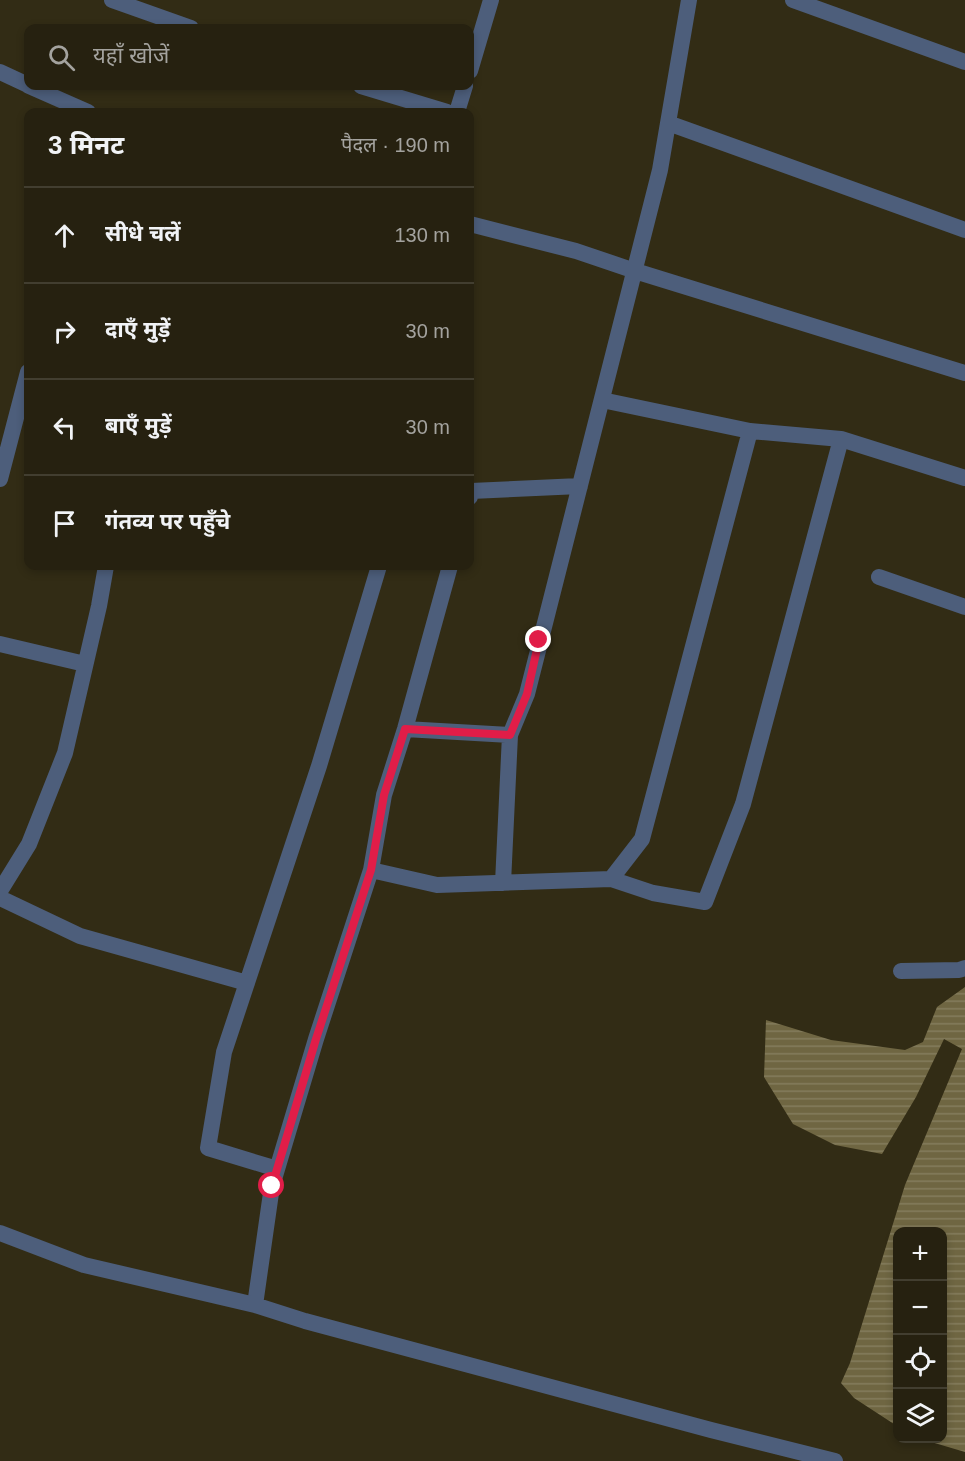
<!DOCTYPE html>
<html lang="hi">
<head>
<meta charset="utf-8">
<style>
	body { margin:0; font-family:Arial,"Noto Sans Devanagari",sans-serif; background:#322e1e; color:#f1f3f6 }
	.controls { position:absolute; right:18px; bottom:18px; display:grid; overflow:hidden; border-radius:12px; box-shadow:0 3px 9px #0003 }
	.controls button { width:54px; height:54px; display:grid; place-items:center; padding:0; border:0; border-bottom:2px solid #423e30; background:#262110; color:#f1f3f6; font:30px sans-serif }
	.stop { position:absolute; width:18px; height:18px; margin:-14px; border:4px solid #e11d48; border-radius:50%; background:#fff }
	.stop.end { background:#e11d48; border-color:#fff; box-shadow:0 2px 6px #0008 }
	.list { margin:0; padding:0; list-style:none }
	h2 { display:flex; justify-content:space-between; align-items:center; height:78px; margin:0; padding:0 24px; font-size:26px }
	h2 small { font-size:20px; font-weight:400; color:#a4a39f }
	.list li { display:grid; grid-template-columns:39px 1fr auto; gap:18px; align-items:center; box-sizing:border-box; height:96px; padding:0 24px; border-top:2px solid #423e30 }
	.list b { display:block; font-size:22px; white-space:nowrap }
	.list em { font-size:20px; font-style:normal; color:#a4a39f }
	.icon { flex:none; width:33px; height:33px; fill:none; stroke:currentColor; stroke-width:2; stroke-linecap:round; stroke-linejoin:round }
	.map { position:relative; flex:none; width:965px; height:1461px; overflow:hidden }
	.search { position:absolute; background:#262110; box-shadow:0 3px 9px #0003; left:24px; top:24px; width:450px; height:66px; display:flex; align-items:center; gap:15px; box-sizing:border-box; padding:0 21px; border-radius:12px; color:#a4a39f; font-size:22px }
	.panel { position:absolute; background:#262110; box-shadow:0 3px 9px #0003; left:24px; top:108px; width:450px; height:462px; border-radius:12px }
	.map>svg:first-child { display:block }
	.water { fill:url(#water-rules) }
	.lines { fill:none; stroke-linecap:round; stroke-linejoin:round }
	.minor { stroke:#4d5e7b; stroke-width:16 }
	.tertiary { stroke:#4d5e7b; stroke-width:16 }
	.route { stroke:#e11d48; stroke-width:8 }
</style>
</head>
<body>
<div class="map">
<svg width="965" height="1461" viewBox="0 0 965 1461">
	<defs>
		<pattern id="water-rules" width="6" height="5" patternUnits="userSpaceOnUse" patternTransform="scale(1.5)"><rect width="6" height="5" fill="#6f6642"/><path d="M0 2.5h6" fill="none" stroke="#847c5d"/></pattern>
	</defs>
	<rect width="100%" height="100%" fill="#322c15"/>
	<path class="water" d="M965,987V1452L921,1439L942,1438V1232H898L897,1426L854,1398L841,1383L850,1363L905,1185L962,1049L944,1039L916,1097L882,1154L835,1145L793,1124L764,1077L766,1020L831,1040L905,1050L923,1042L937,1007Z"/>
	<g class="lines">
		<path class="minor" d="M112,0L191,28
			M793,0L965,62
			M470,71L491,0
			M0,72L28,85
			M29,86L88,112
			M361,86L447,112
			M457,112L465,86
			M668,123L965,230
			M470,224L576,251L635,271L965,373
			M602,400L750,431L841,439L965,478
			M0,479L28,372
			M470,497L471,491L580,486
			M879,577L965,607
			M0,644L85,664
			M405,729L510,735L527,694L660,170L689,0
			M371,870L437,885L611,879L653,893L705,902L743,804L841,439
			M611,879L642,839L750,431
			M503,883L510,735
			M0,891L29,844L65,753L99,606L106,566
			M0,898L80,936L247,983
			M277,1169L208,1148L224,1052L319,766L379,566
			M0,1233L84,1265L255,1305L305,1321L711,1430L835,1461
			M255,1305L272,1186L316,1039L371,870L384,795L405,729L450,566"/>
		<path class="tertiary" d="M901,971L959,970L965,968"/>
	</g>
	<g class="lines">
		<path class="route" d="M272,1186L316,1039L371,870L384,795L405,729L510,735L527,694L539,640"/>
	</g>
</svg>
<div class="controls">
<button>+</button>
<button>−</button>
<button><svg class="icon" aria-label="locate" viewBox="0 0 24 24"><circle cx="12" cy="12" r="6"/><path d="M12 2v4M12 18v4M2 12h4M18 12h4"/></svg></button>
<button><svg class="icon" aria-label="layers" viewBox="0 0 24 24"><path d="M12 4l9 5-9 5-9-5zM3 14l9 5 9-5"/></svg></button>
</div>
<div class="stop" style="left:272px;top:1186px"></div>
<div class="stop end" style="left:539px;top:640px"></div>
<div class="search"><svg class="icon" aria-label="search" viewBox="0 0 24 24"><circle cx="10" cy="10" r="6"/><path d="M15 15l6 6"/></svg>यहाँ खोजें</div>
<section class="panel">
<h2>3 मिनट<small>पैदल · 190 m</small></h2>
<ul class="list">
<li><svg class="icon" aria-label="ahead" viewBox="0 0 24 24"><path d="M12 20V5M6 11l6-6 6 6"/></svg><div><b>सीधे चलें</b></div><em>130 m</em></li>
<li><svg class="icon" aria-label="right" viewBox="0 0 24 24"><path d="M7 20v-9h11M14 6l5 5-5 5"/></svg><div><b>दाएँ मुड़ें</b></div><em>30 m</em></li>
<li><svg class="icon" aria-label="left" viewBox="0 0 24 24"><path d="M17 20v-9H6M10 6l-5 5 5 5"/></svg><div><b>बाएँ मुड़ें</b></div><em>30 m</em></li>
<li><svg class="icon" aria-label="arrive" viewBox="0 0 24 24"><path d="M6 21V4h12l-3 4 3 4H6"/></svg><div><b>गंतव्य पर पहुँचे</b></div></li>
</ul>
</section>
</div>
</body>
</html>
